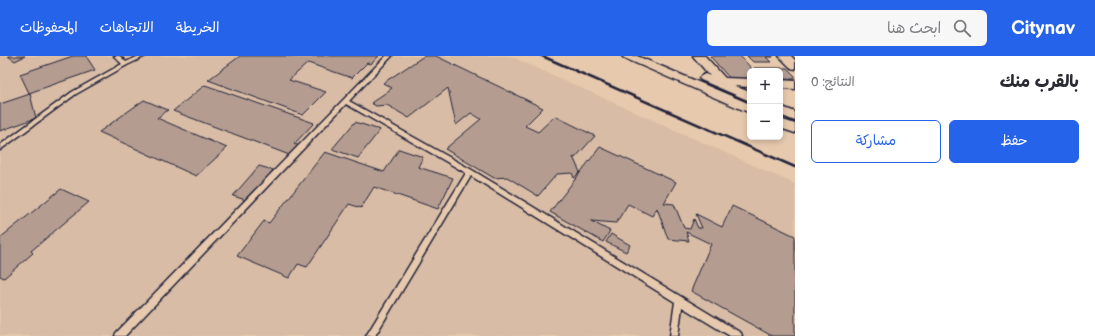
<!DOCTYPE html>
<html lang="ar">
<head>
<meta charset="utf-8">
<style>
	body { margin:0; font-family:"Balsamiq Sans","Playpen Sans Arabic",sans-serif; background:#f7f7f7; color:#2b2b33; direction:rtl }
	.controls { position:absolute; right:12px; top:12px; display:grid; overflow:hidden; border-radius:6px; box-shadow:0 2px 6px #0003 }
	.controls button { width:36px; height:36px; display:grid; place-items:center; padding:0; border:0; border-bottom:1px solid #e1e1e2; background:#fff; color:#2b2b33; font:20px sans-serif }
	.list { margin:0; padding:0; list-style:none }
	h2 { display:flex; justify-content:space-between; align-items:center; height:52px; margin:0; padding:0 16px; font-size:17px }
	h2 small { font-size:13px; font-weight:400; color:#7c7c81 }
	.actions { display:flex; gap:8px; padding:12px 16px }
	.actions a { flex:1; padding:9px 0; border:1px solid #2563eb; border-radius:6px; text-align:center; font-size:14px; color:#2563eb }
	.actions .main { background:#2563eb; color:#fff }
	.icon { flex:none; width:22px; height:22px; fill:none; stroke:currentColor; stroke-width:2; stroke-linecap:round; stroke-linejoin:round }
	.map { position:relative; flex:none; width:795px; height:280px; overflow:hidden; direction:ltr }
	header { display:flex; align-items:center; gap:24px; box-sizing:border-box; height:56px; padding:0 20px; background:#2563eb; color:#fff }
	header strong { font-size:19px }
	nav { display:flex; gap:22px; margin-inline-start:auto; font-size:14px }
	.search { width:280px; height:36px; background:#f7f7f7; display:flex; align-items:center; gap:10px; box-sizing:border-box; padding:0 14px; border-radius:6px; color:#7c7c81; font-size:15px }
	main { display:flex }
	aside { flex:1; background:#fff }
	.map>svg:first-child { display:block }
	.built { fill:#d8bca5 }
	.building { fill:#b49d90; stroke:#22223b }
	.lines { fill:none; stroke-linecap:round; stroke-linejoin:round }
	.lane-casing { stroke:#22223b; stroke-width:3 }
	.street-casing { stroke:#22223b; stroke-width:3 }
	.lane { fill:#e7caae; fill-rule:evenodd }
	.street { fill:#e7caae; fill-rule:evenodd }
	.rail { stroke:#22223b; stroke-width:2.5 }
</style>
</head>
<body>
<header>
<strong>Citynav</strong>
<div class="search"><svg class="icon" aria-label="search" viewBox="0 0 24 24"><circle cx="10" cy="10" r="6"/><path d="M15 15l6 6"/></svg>ابحث هنا</div>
<nav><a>الخريطة</a><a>الاتجاهات</a><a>المحفوظات</a></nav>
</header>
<main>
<aside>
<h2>بالقرب منك<small>النتائج: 0</small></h2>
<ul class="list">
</ul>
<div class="actions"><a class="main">حفظ</a><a>مشاركة</a></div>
</aside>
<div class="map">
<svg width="795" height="280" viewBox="0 0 795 280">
	<rect width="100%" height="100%" fill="#e7caae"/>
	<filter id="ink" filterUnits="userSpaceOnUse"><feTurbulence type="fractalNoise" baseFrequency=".025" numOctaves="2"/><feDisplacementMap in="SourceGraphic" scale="8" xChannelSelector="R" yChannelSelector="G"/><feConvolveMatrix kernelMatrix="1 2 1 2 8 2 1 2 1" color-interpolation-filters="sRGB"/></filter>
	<g filter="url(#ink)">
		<path class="built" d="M0,0H510L795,128V280H0Z"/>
		<path class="building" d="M8,0H25L15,5Z
			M73,0H86L95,14L29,37L20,18Z
			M240,0H379L371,8L367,7L352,22L308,7L289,24L326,36L303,59L208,24Z
			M424,0H436L543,52L525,70L538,76L555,60L595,80L575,102L573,101L580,116L574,122L572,117L557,118L538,140L507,121L494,122L445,93L481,63L471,57L456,69L448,32L409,62L387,49L376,50L371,47L392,32L383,27Z
			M710,0H740L754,15H750V25H732Z
			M747,0H773V1H766L771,6H753Z
			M754,12H787L795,20V23H783L785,25H780V15H757Z
			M205,29L314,67L294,88L301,90L292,100L173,55Z
			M30,38L36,62L0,75V48Z
			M144,44L168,54L157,62L227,92L196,120L99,76Z
			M355,66L380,74L358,102L332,93Z
			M600,91L676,126L664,147L674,148L684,172L690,173L694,163L698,172H702L696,158L722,171L732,150L795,180V280H772L691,235L711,188L686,176L689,185L668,183L657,152L652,160L628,148L616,167L591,165L610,175L603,186L550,156Z
			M399,93L423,101L418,111L453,122L438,153L374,131L361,152L349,148L307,211L298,208L289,222L237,200L264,165L269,167L325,96L384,116Z
			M259,110L273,114L249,145L233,140Z
			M61,133L89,146L31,195L33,197L4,222L0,220V182Z
			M611,178L630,189L626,196L606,186Z"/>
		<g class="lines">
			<g class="lane-casing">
				<path id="lane" d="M114,0H120L126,6L139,0H146L127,9L76,38L0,94V89L72,36L122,8Z
					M386,0H392L349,45L472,114L741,277L742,280H730L682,251L678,280H670L675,246L471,120L375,280H366L466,117L346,48L125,280H115L116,277Z"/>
			</g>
			<g class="street-casing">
				<path id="street" d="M622,0H637L750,48V57L624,2Z
					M693,0H705L725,22L750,23V31L734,30L750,36V45L701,24L699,22L701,20L705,18L710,20Z
					M779,0H791L795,4V13L791,12Z
					M780,24L795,25V33L780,32Z
					M780,50L795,56V65L780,59Z
					M780,63L795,68V77L780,72Z"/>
			</g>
			<use href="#lane" class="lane"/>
			<use href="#street" class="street"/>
			<path class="rail" d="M542,0L795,111"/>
		</g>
	</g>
</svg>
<div class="controls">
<button>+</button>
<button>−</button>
</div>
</div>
</main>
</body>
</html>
